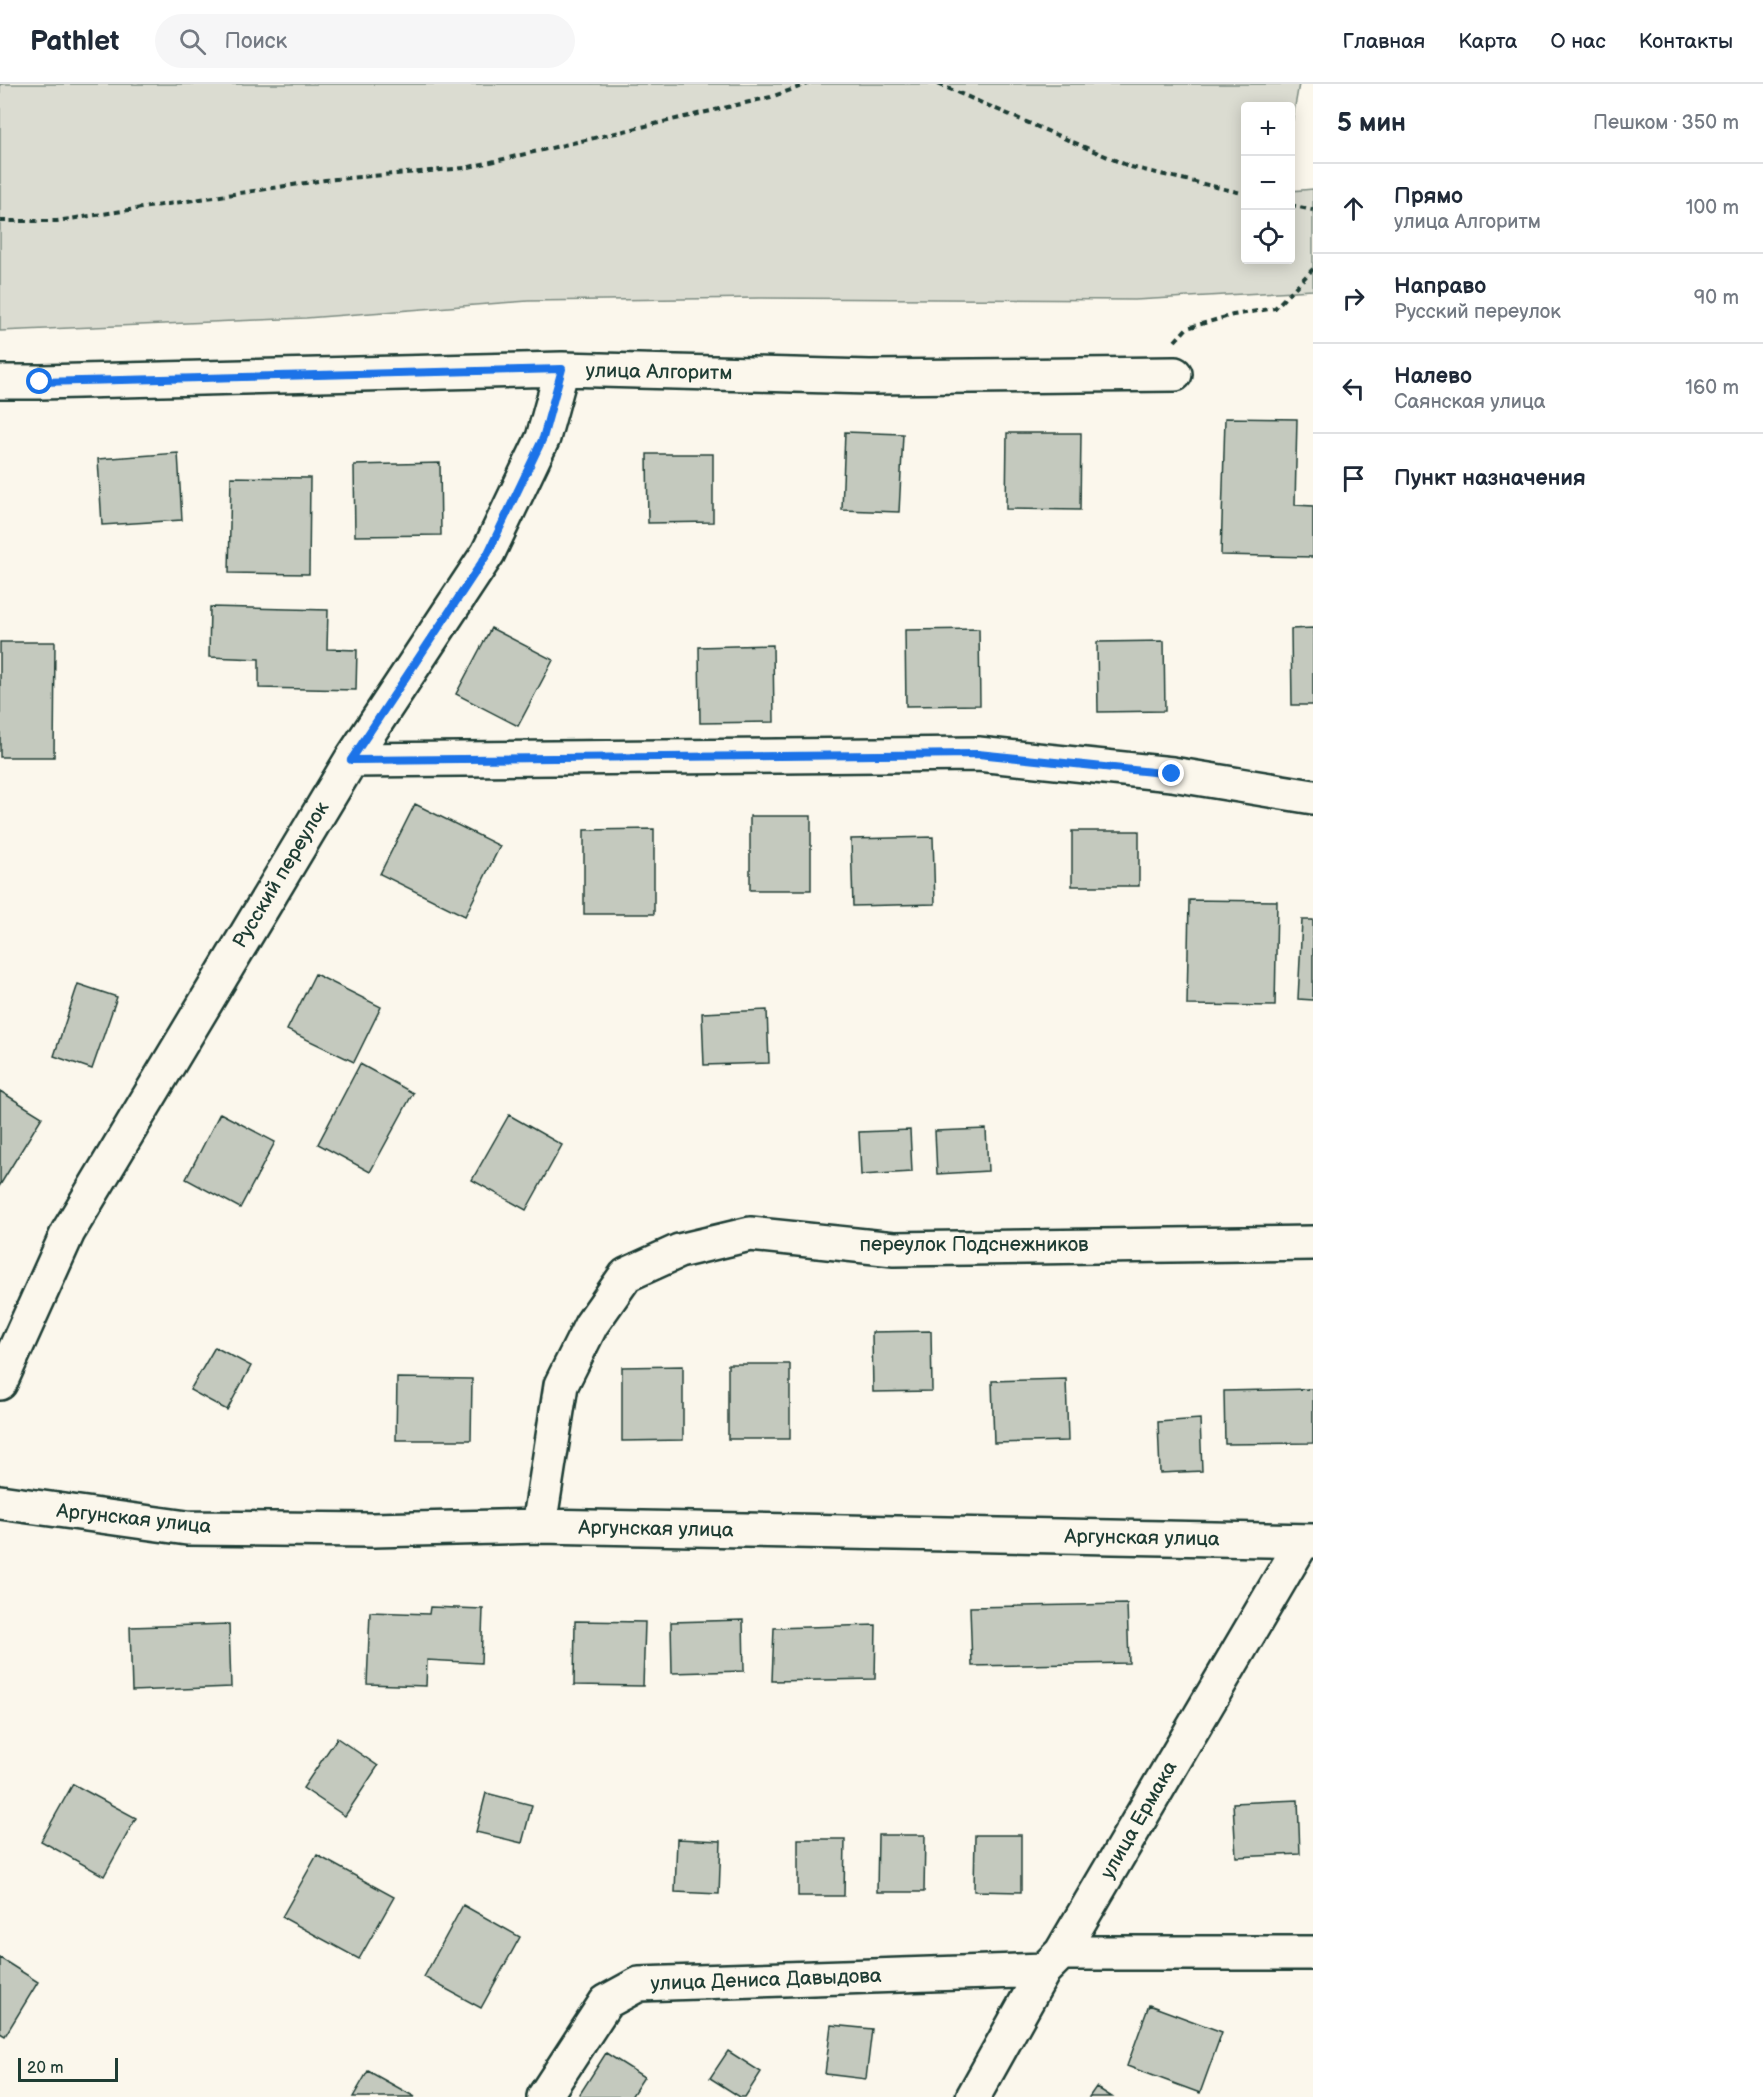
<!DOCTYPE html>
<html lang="ru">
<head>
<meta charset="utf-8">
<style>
	body { margin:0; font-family:"Balsamiq Sans",sans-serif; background:#f6f6f7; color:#1f2937 }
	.controls { position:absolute; right:18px; top:18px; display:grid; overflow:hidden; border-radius:6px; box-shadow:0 3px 15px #0003 }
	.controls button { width:54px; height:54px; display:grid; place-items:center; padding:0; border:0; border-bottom:2px solid #e0e1e3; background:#fff; color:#1f2937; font:30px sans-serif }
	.scale { position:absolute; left:18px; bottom:15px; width:100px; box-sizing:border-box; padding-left:6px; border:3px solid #1f3d34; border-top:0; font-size:16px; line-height:21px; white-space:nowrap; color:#1f3d34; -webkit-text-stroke:4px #fbf7ec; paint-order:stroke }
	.stop { position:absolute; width:18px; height:18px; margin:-14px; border:4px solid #1a73e8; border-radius:50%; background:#fff }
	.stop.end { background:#1a73e8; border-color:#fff; box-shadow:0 2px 6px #0008 }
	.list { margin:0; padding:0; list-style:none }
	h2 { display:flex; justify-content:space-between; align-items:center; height:78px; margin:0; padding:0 24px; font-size:26px }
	h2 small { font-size:20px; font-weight:400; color:#747a83 }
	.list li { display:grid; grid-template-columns:39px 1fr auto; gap:18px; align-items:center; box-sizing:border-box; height:90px; padding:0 24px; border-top:2px solid #e0e1e3 }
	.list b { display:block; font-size:22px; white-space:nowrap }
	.list p { margin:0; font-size:20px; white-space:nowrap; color:#747a83 }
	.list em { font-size:20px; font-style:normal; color:#747a83 }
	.icon { flex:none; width:33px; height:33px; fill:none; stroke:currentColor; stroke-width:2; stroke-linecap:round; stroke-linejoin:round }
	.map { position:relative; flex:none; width:1313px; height:2013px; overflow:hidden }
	header { display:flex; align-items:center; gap:36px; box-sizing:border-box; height:84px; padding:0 30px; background:#fff; border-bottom:2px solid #e0e1e3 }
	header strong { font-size:28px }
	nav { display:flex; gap:33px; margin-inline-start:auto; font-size:21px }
	.search { width:420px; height:54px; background:#f6f6f7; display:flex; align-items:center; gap:15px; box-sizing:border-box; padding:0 21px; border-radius:33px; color:#747a83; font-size:22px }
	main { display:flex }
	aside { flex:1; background:#fff }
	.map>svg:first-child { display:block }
	.green { fill:#dbdcd1; stroke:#7d8c82; stroke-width:1.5 }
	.building { fill:#c4c9be; stroke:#1f3d34; stroke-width:1.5 }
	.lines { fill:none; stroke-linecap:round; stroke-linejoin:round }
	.minor-casing { stroke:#1f3d34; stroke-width:38 }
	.path { stroke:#1f3d34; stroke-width:4; stroke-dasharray:6 4.5; stroke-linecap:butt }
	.minor { stroke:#fbf7ec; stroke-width:33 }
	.route { stroke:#1a73e8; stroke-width:8 }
	.labels { text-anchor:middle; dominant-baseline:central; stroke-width:4.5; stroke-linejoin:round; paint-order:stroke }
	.street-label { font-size:20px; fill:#1f3d34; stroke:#fbf7ec }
</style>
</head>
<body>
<header>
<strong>Pathlet</strong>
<div class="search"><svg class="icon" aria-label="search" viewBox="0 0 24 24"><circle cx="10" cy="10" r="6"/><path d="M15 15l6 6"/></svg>Поиск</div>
<nav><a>Главная</a><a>Карта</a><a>О нас</a><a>Контакты</a></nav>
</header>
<main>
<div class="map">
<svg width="1313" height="2013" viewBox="0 0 1313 2013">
	<rect width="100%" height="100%" fill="#fbf7ec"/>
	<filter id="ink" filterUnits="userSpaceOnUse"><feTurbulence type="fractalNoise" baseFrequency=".0167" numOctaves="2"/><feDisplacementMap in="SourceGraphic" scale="12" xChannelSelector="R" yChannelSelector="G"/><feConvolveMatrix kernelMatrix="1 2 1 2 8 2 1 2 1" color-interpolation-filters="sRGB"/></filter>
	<g filter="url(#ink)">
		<path class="green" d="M0,0H1299L1291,45L1290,22H1246V176H1290L1291,107L1313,105V206L1135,216L760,214L528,217L306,234L0,247Z"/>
		<path class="building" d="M1225,334L1297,335L1295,421L1313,422V473L1221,471Z
			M845,348L903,350L899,428L842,426Z
			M1007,349H1081L1080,426L1006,425Z
			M178,369L182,436L102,441L98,375Z
			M647,370H713V438L648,439Z
			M440,379L441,451L355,452L354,381Z
			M231,393L310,394L309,490L229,489Z
			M210,523L328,526L327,565L357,566L356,606L259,604V575L209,573Z
			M491,544L553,576L518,642L456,610Z
			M1313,544V621H1292L1291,545Z
			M979,545L980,621L906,622L905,546Z
			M1164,557L1165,627L1098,628L1097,558Z
			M0,558H55L54,673H0Z
			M773,561L774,638L700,639L699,563Z
			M415,720L500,762L465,832L380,790Z
			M750,732H811V806H750Z
			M654,745V830H584V746Z
			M1072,747H1139V802H1072Z
			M933,753L935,820L853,822L851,755Z
			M1189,816L1277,817L1275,922L1187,921Z
			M1302,836H1313V916L1298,915Z
			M315,890L381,923L354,978L287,946Z
			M78,900L117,913L92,985L54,972Z
			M767,926L769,979L704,981L702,929Z
			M360,980L413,1009L370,1088L318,1060Z
			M0,1007L42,1033L0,1101Z
			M220,1029L275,1058L240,1124L186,1095Z
			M509,1031L562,1061L526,1126L472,1096Z
			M986,1045L988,1087L937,1090L935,1047Z
			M910,1046L912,1088L861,1091L859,1048Z
			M931,1247L932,1307L873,1308L872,1248Z
			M215,1263L251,1282L227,1326L190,1306Z
			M728,1280H790V1355H728Z
			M683,1282V1356L622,1357V1283Z
			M397,1294L472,1295L471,1356H396Z
			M1066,1295L1068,1357L994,1359L992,1297Z
			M1313,1305V1359L1225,1360L1224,1307Z
			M1200,1335L1202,1387L1160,1389L1158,1338Z
			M1127,1520L1129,1579L972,1582L970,1523Z
			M430,1523L483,1525L481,1579L427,1576L426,1602L367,1600L370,1528L429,1530Z
			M743,1536L744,1587L672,1589L671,1538Z
			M575,1537L645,1538L643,1602L574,1601Z
			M229,1540L231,1603L132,1607L130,1543Z
			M876,1541L875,1595L772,1597L774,1544Z
			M337,1654L378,1682L345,1732L303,1704Z
			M73,1700L136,1734L104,1792L41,1757Z
			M486,1709L532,1721L522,1759L476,1748Z
			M1298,1716L1300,1770L1236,1773L1233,1719Z
			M878,1751H925L924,1808H877Z
			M975,1751H1021V1808L974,1807Z
			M677,1755L721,1757L719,1810L675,1808Z
			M798,1755H845L844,1812H798Z
			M317,1771L394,1813L359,1875L282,1833Z
			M463,1821L520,1853L481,1924L424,1893Z
			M0,1874L38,1898L5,1952L0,1949Z
			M1149,1921L1222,1948L1200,2009L1127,1982Z
			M831,1941L872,1945L866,1995L825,1990Z
			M728,1967L761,1988L745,2013H740L710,1994Z
			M606,1969L644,1993L631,2013H578Z
			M368,1987L415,2013H353Z
			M1096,2003L1112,2013H1089Z"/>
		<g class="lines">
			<g class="minor-casing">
				<path id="minor" d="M0,298H40L562,285L870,293L1175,290
					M351,676L978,670L1172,690L1313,713
					M0,1299L68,1148L351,676L488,469L543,354L562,285
					M0,1418L187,1444L373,1446L539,1442L1313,1457
					M539,1442L561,1301L591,1241L626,1191L679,1167L750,1150L894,1165L1313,1159
					M1061,1869H1313
					M544,2013L606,1918L639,1900L1044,1886
					M973,2013L1044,1886L1061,1869L1303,1457"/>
			</g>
			<path class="path" d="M938,0L1131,83L1246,110
				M1290,121L1313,126
				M0,137H57L325,96L465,84L771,13L808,0
				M1175,257L1187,244L1233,231L1275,224L1313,185"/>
			<use href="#minor" class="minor"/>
		</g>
	</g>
	<g class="lines" filter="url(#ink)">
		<path class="route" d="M40,298L562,285L543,354L488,469L351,676L978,670L1172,690"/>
	</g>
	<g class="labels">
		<g class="street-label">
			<text transform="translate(659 288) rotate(1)">улица Алгоритм</text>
			<text transform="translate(281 791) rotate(-59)">Русский переулок</text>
			<text x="974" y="1161">переулок Подснежников</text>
			<text transform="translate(134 1435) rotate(6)">Аргунская улица</text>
			<text transform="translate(656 1445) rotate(1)">Аргунская улица</text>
			<text transform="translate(1142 1454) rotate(1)">Аргунская улица</text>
			<text transform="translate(1139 1736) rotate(-60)">улица Ермака</text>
			<text transform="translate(766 1896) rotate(-2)">улица Дениса Давыдова</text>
		</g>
	</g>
</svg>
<div class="controls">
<button>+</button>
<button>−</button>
<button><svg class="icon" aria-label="locate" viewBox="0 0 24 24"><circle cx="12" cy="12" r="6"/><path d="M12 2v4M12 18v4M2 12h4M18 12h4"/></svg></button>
</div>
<div class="scale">20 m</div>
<div class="stop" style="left:40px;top:298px"></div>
<div class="stop end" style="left:1172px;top:690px"></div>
</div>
<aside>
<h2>5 мин<small>Пешком · 350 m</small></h2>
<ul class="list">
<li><svg class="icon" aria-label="ahead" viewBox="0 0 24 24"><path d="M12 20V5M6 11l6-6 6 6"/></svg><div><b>Прямо</b><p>улица Алгоритм</p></div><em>100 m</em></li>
<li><svg class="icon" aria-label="right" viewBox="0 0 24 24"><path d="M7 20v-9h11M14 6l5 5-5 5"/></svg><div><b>Направо</b><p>Русский переулок</p></div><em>90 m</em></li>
<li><svg class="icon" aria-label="left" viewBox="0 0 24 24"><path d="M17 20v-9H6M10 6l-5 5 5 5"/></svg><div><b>Налево</b><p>Саянская улица</p></div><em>160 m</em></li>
<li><svg class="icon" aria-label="arrive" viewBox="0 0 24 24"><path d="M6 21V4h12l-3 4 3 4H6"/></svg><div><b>Пункт назначения</b></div></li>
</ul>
</aside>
</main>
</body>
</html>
